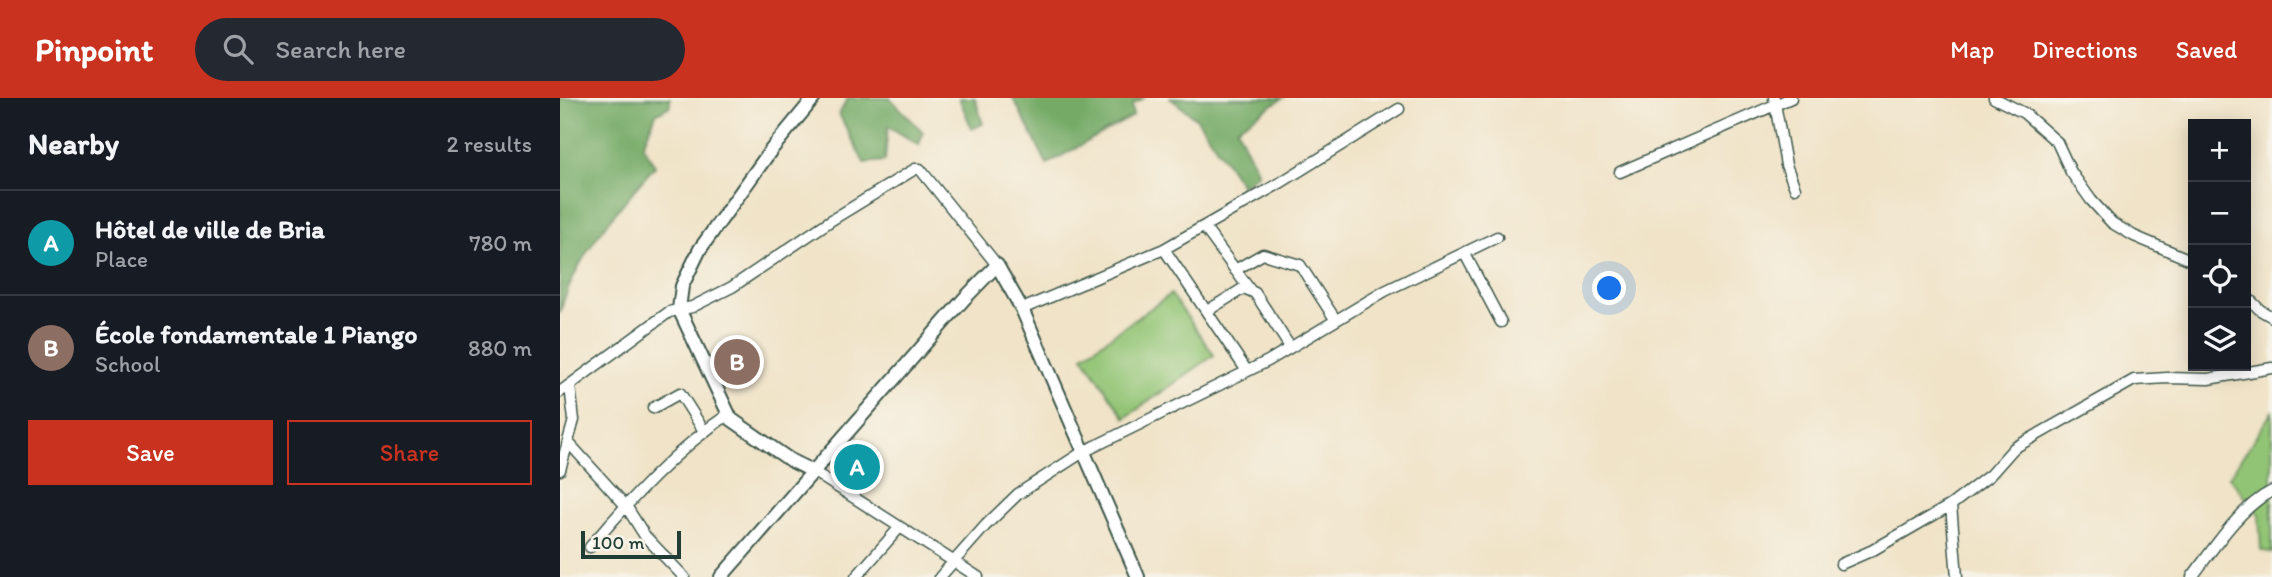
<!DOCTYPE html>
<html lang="en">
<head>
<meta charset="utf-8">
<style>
	body { margin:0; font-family:Itim,sans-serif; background:#242831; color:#f1f3f6 }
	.controls { position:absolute; right:21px; top:21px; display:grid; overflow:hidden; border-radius:0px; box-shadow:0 4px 18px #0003 }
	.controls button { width:63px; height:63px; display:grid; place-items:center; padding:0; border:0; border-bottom:2px solid #363941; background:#171b24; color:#f1f3f6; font:35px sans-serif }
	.scale { position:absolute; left:21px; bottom:18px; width:100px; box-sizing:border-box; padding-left:7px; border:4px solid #1f3d34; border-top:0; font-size:19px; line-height:24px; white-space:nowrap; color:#1f3d34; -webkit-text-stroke:5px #f7f3e8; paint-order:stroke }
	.you { position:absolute; left:1050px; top:191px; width:24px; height:24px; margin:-18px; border:5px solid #fff; border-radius:50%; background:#1a73e8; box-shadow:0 0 0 10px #1a73e833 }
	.badge { display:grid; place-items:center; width:46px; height:46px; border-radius:50%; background:#c8321e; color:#fff; font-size:23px; font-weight:700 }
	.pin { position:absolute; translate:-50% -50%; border:4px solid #fff; box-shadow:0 2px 7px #0006 }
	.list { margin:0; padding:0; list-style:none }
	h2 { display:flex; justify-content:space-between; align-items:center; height:91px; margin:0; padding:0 28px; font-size:30px }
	h2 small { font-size:23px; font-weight:400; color:#9ea1a6 }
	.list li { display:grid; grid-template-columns:46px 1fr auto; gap:21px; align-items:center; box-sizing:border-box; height:105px; padding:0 28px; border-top:2px solid #363941 }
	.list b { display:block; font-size:26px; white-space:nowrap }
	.list p { margin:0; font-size:23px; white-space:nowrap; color:#9ea1a6 }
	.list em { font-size:23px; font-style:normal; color:#9ea1a6 }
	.actions { display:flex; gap:14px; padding:21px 28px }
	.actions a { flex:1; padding:16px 0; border:2px solid #c8321e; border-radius:0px; text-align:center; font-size:24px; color:#c8321e }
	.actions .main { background:#c8321e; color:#fff }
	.icon { flex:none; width:38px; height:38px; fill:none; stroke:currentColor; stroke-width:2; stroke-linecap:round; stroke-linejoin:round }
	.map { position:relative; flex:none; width:1712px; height:479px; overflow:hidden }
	header { display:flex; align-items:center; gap:42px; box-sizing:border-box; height:98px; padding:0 35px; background:#c8321e; color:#fff }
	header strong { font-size:33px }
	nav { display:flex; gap:38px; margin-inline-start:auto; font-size:24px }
	.search { width:490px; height:63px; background:#242831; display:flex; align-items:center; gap:18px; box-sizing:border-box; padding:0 24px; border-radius:38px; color:#9ea1a6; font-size:26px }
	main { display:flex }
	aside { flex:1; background:#171b24 }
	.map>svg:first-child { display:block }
	.green { fill:#92c475; stroke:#588054; stroke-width:2 }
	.forest { fill:#75aa66; stroke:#4a744d; stroke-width:2 }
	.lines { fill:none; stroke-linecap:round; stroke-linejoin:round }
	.minor-casing { stroke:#3e564a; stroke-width:13 }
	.major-casing { stroke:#3e564a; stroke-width:16 }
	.minor { stroke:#fff; stroke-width:10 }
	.major { stroke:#fff; stroke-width:12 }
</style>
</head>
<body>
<header>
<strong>Pinpoint</strong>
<div class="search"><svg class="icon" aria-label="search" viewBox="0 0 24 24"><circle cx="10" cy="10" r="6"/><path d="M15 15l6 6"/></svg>Search here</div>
<nav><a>Map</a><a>Directions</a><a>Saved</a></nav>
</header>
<main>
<aside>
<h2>Nearby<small>2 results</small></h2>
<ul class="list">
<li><span class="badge" style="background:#0f9aa8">A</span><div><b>Hôtel de ville de Bria</b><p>Place</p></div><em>780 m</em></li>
<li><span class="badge" style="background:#8d6e63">B</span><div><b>École fondamentale 1 Piango</b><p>School</p></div><em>880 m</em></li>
</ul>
<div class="actions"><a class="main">Save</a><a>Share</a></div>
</aside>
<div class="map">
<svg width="1712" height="479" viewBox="0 0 1712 479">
	<rect width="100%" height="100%" fill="#f7f3e8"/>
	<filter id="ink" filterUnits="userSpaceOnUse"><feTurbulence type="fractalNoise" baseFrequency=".0143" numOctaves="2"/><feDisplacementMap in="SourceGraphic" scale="14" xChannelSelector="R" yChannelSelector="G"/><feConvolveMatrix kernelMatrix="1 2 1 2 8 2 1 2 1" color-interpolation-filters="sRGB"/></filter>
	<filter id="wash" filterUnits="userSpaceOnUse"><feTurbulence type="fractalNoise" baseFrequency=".00686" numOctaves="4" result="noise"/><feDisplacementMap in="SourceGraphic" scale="28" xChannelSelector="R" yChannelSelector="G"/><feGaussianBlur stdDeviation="1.57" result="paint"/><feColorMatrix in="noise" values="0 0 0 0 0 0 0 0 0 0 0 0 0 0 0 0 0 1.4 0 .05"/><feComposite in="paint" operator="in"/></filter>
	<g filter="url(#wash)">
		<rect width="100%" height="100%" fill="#f0e3c7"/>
		<path class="green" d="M611,196L654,257L565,320L523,258Z
			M1712,314V455L1701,452L1699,417L1669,379Z"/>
		<path class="forest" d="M0,0H110V8L96,16L83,47L95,68C58,111 13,160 0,216Z
			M288,0H330L363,34L359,47L328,28L325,63L304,65L279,16Z
			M399,0H415L423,26L412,31Z
			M453,0H584L572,7L573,18L487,66Z
			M610,0H723L677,30L698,75L682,88L637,21Z"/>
	</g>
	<g filter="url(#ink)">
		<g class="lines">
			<g class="minor-casing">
				<path id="minor" d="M1214,0L1226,67L1235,90
					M1434,0L1464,15L1497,44L1511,74L1531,102L1552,125L1574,138L1633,163
					M1060,74L1231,0
					M644,129L690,192
					M604,151L687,273
					M905,156L941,224
					M675,172L703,156L740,167L775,221
					M1686,198L1700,212L1712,219
					M462,211L604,151L720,85L839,11
					M647,213L684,190L695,195L730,249
					M0,294L109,214L132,209L172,189L270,123L355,71H360L437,167
					M93,310L120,295L144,333
					M8,344L66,408L85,438L124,479
					M0,372L14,322L10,288
					M254,374L418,479
					M1391,407L1397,479
					M30,449C71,401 116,351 169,316
					M1281,466L1313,452L1391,407L1430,377L1454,350L1574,282L1607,280L1648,281L1712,270
					M296,479L340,429
					M380,479L426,427L458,396L523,354L708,263L825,193L937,139
					M1632,479C1653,451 1680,409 1712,393"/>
			</g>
			<g class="major-casing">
				<path id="major" d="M254,0L211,52L140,151L122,188L119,211L171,321L230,362L254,374
					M161,479L404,201L437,167L462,211L578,479"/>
			</g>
			<use href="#minor" class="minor"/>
			<use href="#major" class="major"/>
		</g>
	</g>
</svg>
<div class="controls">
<button>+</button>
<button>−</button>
<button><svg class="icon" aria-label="locate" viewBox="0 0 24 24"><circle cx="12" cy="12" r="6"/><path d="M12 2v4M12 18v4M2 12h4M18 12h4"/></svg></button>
<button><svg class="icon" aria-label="layers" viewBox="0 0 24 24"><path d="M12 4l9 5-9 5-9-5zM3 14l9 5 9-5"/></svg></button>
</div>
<div class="scale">100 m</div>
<div class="you"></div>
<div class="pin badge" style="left:297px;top:369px;background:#0f9aa8">A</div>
<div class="pin badge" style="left:177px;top:264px;background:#8d6e63">B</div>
</div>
</main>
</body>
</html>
